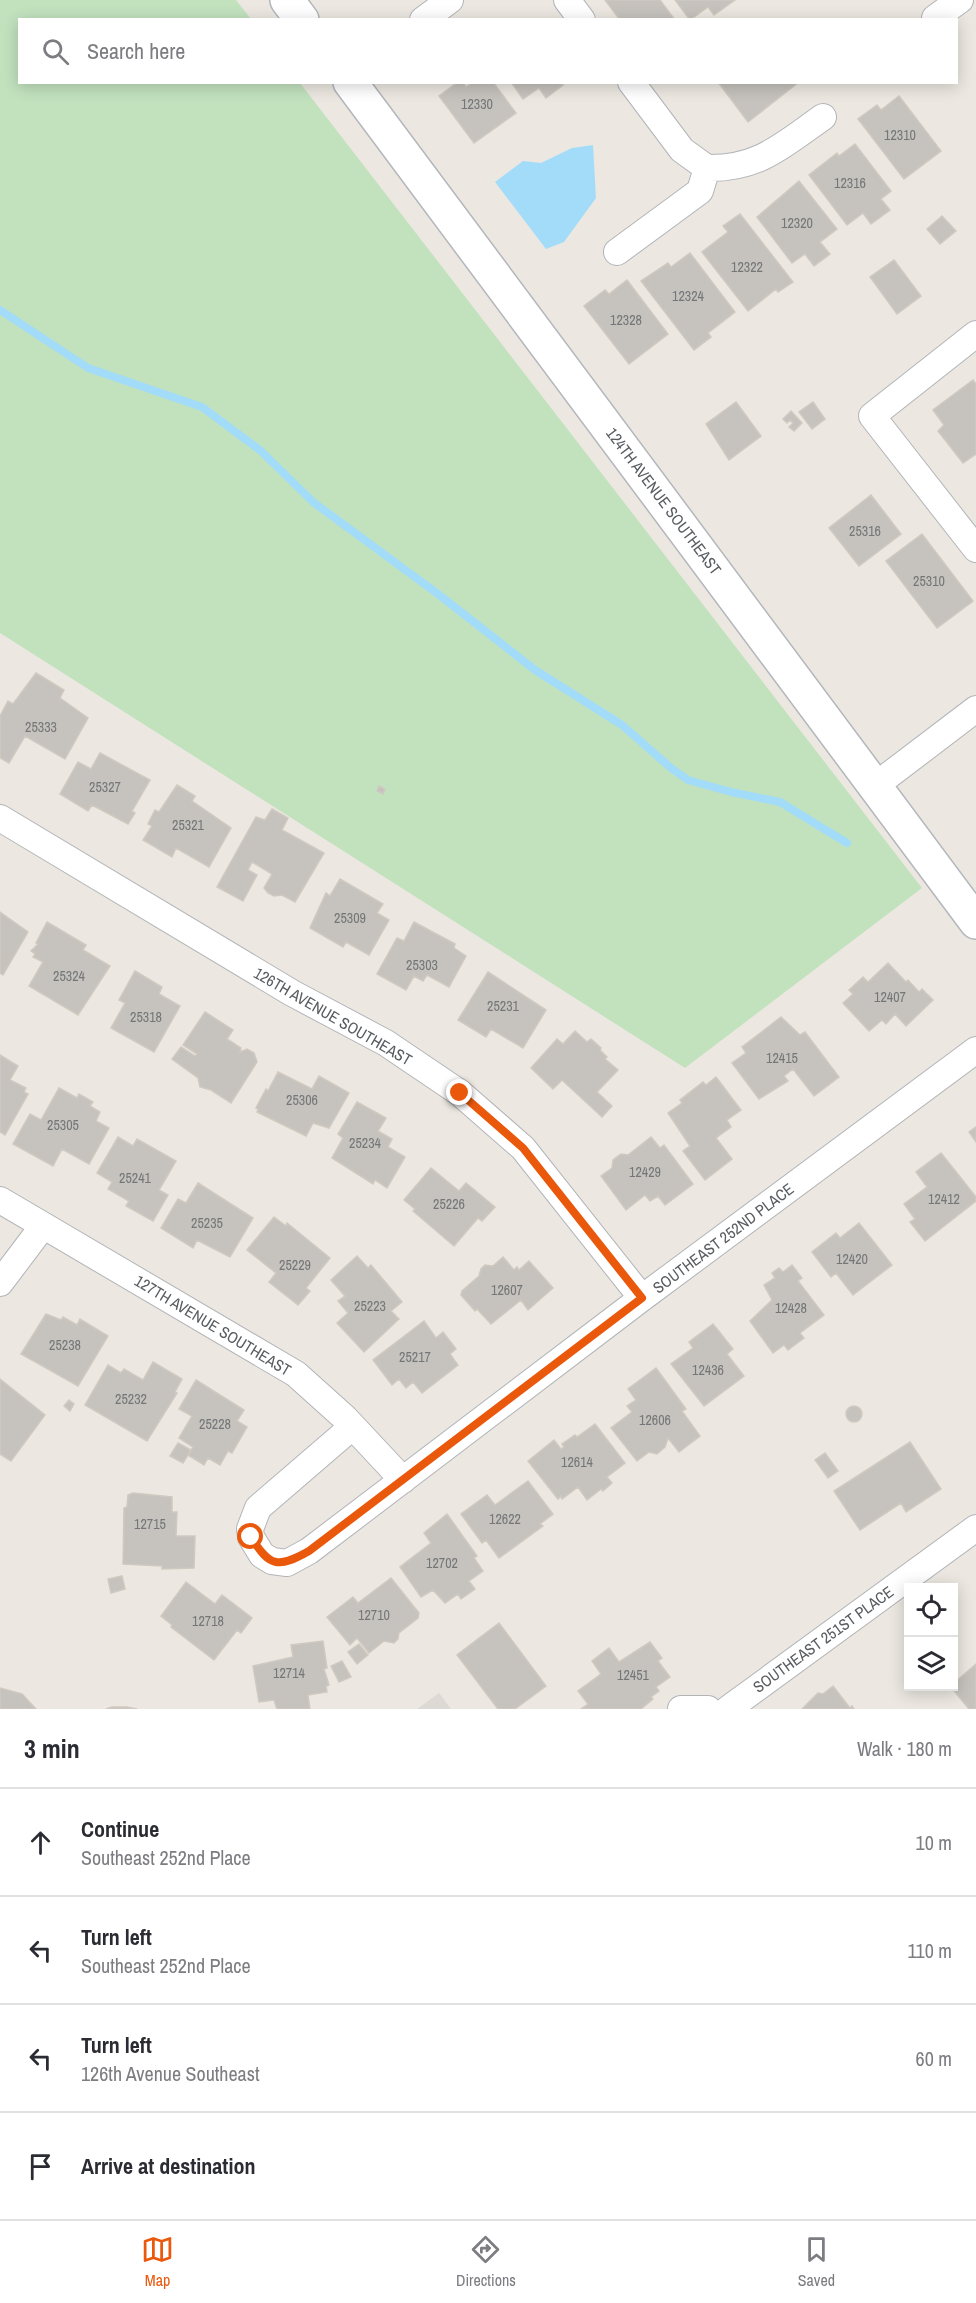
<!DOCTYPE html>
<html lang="en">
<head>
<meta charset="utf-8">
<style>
	body { margin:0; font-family:"Archivo Narrow",sans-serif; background:#f7f7f7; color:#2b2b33 }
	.controls { position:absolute; right:18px; bottom:18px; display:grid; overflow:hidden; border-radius:0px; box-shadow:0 3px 15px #0003 }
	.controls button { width:54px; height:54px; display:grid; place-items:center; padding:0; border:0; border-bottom:2px solid #e1e1e2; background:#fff; color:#2b2b33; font:30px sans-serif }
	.stop { position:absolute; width:18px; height:18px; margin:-14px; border:4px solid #ea580c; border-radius:50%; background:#fff }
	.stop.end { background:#ea580c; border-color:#fff; box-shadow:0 2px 6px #0008 }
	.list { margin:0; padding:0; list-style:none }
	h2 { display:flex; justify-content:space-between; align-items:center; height:78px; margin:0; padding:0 24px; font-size:26px }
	h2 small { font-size:20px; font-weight:400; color:#7c7c81 }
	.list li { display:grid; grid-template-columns:39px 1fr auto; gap:18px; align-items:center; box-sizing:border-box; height:108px; padding:0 24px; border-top:2px solid #e1e1e2 }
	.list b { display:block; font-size:22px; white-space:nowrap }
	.list p { margin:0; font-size:20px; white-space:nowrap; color:#7c7c81 }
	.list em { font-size:20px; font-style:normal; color:#7c7c81 }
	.icon { flex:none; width:33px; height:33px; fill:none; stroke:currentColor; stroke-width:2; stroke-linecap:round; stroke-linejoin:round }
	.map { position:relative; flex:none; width:976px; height:1709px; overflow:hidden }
	.search { position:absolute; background:#fff; box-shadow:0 3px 15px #0003; left:18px; right:18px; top:18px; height:66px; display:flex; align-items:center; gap:15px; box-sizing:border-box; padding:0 21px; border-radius:0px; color:#7c7c81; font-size:22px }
	.sheet { height:510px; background:#fff }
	nav { display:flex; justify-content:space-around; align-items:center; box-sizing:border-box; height:84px; border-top:2px solid #e1e1e2; background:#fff; font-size:16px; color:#7c7c81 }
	nav a { display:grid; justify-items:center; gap:3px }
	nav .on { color:#ea580c }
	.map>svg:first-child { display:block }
	.industrial { fill:#dddad5 }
	.green { fill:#c2e2be }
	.water { fill:#a3dcf9 }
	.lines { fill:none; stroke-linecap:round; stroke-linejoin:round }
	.stream { stroke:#a3dcf9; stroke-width:8 }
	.building { fill:#c6c3be; stroke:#d0c9c0; stroke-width:1.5 }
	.street-casing { stroke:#b2b4b8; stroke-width:28 }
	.secondary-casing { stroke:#b3b6bb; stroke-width:36 }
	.street { stroke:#fff; stroke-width:26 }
	.secondary { stroke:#fff; stroke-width:33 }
	.route { stroke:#ea580c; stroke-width:8 }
	.labels { text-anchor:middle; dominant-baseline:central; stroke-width:4.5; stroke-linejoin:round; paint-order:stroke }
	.number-label { font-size:14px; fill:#747678 }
	.street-label { font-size:16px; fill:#595d61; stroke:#fff }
</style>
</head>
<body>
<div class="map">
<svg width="976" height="1709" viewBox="0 0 976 1709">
	<rect width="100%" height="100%" fill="#ece8e1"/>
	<path class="industrial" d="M439,1693L451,1709H417Z"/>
	<path class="green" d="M0,0H236L251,19L20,20V82L300,83L922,888L685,1068L0,633Z"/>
	<path class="water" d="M593,145L596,198L564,242L546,249L495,182L523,161L541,163L572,148Z"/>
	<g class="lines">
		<path class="stream" d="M0,310L88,368L202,407L261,451L313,502L438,594L535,670L622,725L671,768L688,780L731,792L780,802L847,843"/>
	</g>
	<path class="building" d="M605,0H660L675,20H620Z
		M675,0H735L714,15L708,7L690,20Z
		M458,82H463L466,87L473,82H493L516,113L474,143L439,96Z
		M511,82H561L563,85L546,98L539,88L523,99Z
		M718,82H799L748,122Z
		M899,96L941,151L904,179L858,119L877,105L881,110Z
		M855,144L891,191L881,199L890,210L871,224L863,213L847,225L809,175L837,153L839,156Z
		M799,181L837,229L820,242L830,254L814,266L805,254L792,263L757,217Z
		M740,214L793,282L778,292L776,289L748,311L702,252L728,232L723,226Z
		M942,216L956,231L940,244L927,229Z
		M690,253L735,312L708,333L711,337L694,350L641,281L668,263L671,267Z
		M894,260L921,296L897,314L870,277Z
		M627,280L668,334L629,364L584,306L605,290L609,294Z
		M973,380L976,384V454L963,463L938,431L944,425L933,410Z
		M736,402L761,436L729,460L706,424Z
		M813,402L825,419L812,429L799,412Z
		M791,411L802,423L794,431L789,427L793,423L790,420L787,423L783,419Z
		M871,495L901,534L859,566L829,528Z
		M922,534L973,601L937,628L886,561Z
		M36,673L64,690L60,698L88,718L65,759L25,736L9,763L0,758V716L8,701L13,704Z
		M100,753L150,780L132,811L135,813L128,824L92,805L88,811L60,794L78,762L91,769Z
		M177,785L195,796L192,801L231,828L209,867L176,848L172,857L143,840L152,826L148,824L155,810L159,812Z
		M379,786L385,789L383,794L377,791Z
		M272,809L288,818L282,830L324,853L295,902L282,895L274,896L268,893L264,888L272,874L252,862L248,870L257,875L243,901L217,887L256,817L265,820Z
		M340,879L383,904L377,913L389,920L369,955L346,942L343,947L310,928L326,893L330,896Z
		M0,912L28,932L3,975L0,973Z
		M47,922L86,945L83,950L110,966L78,1015L29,986L43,962L33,957L35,954L31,951L38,944L36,943Z
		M414,922L455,944L454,948L466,956L449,987L427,975L423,981L414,976L406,990L377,974L397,938L404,941Z
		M888,963L906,982L908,980L919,992L922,989L933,1000L906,1026L895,1014L886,1024L882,1020L869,1031L843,1003L853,994L849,990L863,977L868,982Z
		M135,971L162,987L159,994L180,1006L154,1052L111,1028L125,1003L119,1000Z
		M488,972L546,1010L523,1048L491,1029L486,1037L458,1020Z
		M205,1012L233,1030L227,1039L241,1048L240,1052L247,1049L254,1053L257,1062L231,1103L211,1090L200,1087L198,1078L172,1059L181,1047L195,1056L197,1054L183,1045Z
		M781,1017L800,1035L805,1032L839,1077L814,1096L793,1069L784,1076L788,1081L759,1099L732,1063L746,1053L742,1047Z
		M575,1031L587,1042L591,1039L601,1048L600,1050L607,1057L605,1059L618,1070L597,1092L612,1106L602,1117L562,1080L553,1089L531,1068L557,1039L563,1044Z
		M0,1055L18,1066L10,1080L26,1088L24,1092L28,1094L5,1135L0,1132Z
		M278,1072L312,1089L319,1076L349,1093L329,1128L313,1123L306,1136L257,1112L258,1109L256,1108L266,1089L268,1091Z
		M716,1077L741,1110L727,1120L731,1127L716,1138L732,1159L705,1180L683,1151L690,1146L668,1113L682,1103L680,1100L703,1082L706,1085Z
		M59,1088L77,1098L79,1094L93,1102L90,1106L100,1112L96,1121L109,1128L89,1164L62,1149L53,1166L13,1144L30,1114L41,1120Z
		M357,1102L386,1118L378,1131L392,1139L388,1147L405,1157L387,1188L375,1180L373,1184L332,1158L343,1138L338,1134Z
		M976,1127V1142L969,1132Z
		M118,1137L133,1146L137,1139L176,1161L159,1190L168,1195L153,1221L126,1206L129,1201L108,1189L112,1182L97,1173Z
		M651,1137L660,1148L664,1145L693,1184L665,1205L658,1196L650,1201L645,1195L626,1210L601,1176L612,1168L613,1160L621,1154L628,1155Z
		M941,1153L976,1197V1201L925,1241L910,1222L915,1219L904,1204L927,1187L916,1172Z
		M431,1168L459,1191L466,1183L495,1207L482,1221L478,1218L454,1246L413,1211L415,1209L404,1200Z
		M198,1183L253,1218L230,1257L197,1240L193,1248L161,1228L178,1199L186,1203Z
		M274,1217L286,1226L287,1223L330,1258L306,1288L310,1291L298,1305L269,1282L276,1273L247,1250Z
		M859,1223L892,1265L853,1295L836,1273L831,1277L812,1252L836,1233L840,1238Z
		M357,1256L368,1268L371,1265L402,1302L391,1311L399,1319L364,1352L337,1323L348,1313L338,1301L345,1296L331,1280Z
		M503,1257L514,1270L517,1267L519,1270L529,1261L553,1288L528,1310L521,1300L491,1324L477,1309L475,1311L461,1295L462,1291L479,1276L481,1269L485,1265L493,1266Z
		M792,1265L802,1278L798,1281L824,1315L800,1333L804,1338L788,1350L784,1345L773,1353L750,1321L772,1300L764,1285L775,1278L772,1273L779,1268L783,1272Z
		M46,1314L61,1320L63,1317L77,1325L80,1319L108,1336L78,1386L21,1354Z
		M424,1321L436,1338L443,1332L456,1349L450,1354L458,1365L422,1393L413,1382L406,1388L399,1379L392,1385L373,1360Z
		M713,1324L733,1349L727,1354L744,1376L704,1406L671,1364L693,1348L689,1342Z
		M153,1362L182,1379L175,1392L177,1393L147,1441L85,1405L108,1365L121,1373L124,1369L143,1380Z
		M656,1368L686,1409L682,1411L700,1436L679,1452L668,1438L665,1447L657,1454L649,1452L637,1461L611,1428L632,1412L627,1406L636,1400L628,1389Z
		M0,1379L45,1415L11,1461L0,1454Z
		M196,1380L244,1410L237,1421L247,1427L232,1453L228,1451L220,1465L208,1458L204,1465L188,1455L193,1447L179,1438L192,1416L179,1409Z
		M69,1400L74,1404L70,1411L64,1406Z
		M846 1414a8 8 0 1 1 16 0a8 8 0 1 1-16 0Z
		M595,1424L625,1463L607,1477L612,1483L603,1491L601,1489L587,1500L578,1487L562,1499L561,1496L558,1499L528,1461L554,1440L561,1449L564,1447L562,1444L575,1435L577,1437Z
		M910,1442L941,1489L906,1512L901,1503L860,1530L834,1491Z
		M178,1443L191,1450L183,1463L170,1456Z
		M825,1453L838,1471L828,1478L815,1460Z
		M528,1481L553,1514L540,1524L543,1526L499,1558L486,1540L482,1543L461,1514L487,1495L495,1505Z
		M133,1493L172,1497V1512H177L176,1536H195L194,1568L162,1569V1566L123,1564L124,1508L127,1507L128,1495Z
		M447,1514L477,1556L474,1558L483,1571L469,1581L475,1589L461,1599L458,1594L445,1603L433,1590L421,1597L400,1567L431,1543L424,1533Z
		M122,1576L125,1589L111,1593L108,1579Z
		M391,1578L419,1613L418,1618L399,1633L398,1639L394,1643L384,1641L369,1653L357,1638L350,1645L327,1617L353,1597L358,1603Z
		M186,1582L215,1604L222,1595L252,1618L241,1633L237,1630L214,1660L171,1627L172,1625L161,1616Z
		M499,1623L546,1686L515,1709H498L457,1655Z
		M323,1641L327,1668L324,1669L329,1685L326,1686L327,1692L308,1695L310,1709H277L274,1700L259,1702L253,1666L293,1657L291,1645Z
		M650,1642L662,1658L658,1661L670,1677L656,1687L659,1691L651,1697L653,1699L641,1709H581L588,1704L578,1691L601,1674L592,1661L609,1648L619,1662Z
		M359,1644L368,1655L357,1664L348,1652Z
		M342,1661L351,1677L339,1682L331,1666Z
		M976,1664V1709H969L950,1686H954V1683Z
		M833,1686L850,1708L852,1706L854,1709H802L818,1693L823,1694Z
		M0,1688L22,1694L36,1709H0Z
		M112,1707H127L137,1709H106Z"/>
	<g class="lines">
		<g class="street-casing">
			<path id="street" d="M567,0L582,20
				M935,18L960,0
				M423,20L450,0
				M631,82L682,150L707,168
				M617,252L700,191L707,168C759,169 783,145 823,117
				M976,334L872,416L976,549
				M876,785L976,709
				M0,818L292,993L386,1043L460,1093L523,1148L642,1298
				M0,1200L296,1374L345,1418L403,1480
				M0,1283L43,1226
				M352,1427L258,1508L250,1529L251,1537L262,1555L272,1561L287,1563L309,1551L642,1298L976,1050
				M681,1709H708
				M728,1709L976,1528"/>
		</g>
		<g class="secondary-casing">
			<path id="secondary" d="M287,0L302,20
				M350,82L976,922"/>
		</g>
		<use href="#street" class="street"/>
		<use href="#secondary" class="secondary"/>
	</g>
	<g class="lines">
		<path class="route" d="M251,1537C270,1568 279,1568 309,1551L642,1298L523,1148L460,1093"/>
	</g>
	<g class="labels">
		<g class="number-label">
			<text x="477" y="104">12330</text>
			<text x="900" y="135">12310</text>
			<text x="850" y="183">12316</text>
			<text x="797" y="223">12320</text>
			<text x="747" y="267">12322</text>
			<text x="688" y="296">12324</text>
			<text x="626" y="320">12328</text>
			<text x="865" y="531">25316</text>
			<text x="929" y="581">25310</text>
			<text x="41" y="727">25333</text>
			<text x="105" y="787">25327</text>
			<text x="188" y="825">25321</text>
			<text x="350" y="918">25309</text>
			<text x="422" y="965">25303</text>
			<text x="69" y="976">25324</text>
			<text x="890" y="997">12407</text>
			<text x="503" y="1006">25231</text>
			<text x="146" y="1017">25318</text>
			<text x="782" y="1058">12415</text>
			<text x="302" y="1100">25306</text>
			<text x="63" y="1125">25305</text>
			<text x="365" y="1143">25234</text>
			<text x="645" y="1172">12429</text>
			<text x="135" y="1178">25241</text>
			<text x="944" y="1199">12412</text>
			<text x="449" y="1204">25226</text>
			<text x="207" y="1223">25235</text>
			<text x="852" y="1259">12420</text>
			<text x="295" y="1265">25229</text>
			<text x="507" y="1290">12607</text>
			<text x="370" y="1306">25223</text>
			<text x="791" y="1308">12428</text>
			<text x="65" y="1345">25238</text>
			<text x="415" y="1357">25217</text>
			<text x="708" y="1370">12436</text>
			<text x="131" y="1399">25232</text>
			<text x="655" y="1420">12606</text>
			<text x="215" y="1424">25228</text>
			<text x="577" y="1462">12614</text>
			<text x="505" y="1519">12622</text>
			<text x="150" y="1524">12715</text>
			<text x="442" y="1563">12702</text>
			<text x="374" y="1615">12710</text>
			<text x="208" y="1621">12718</text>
			<text x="289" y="1673">12714</text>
			<text x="633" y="1675">12451</text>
		</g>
		<g class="street-label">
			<text transform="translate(664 501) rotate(53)">124TH AVENUE SOUTHEAST</text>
			<text transform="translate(333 1016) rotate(30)">126TH AVENUE SOUTHEAST</text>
			<text transform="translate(723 1238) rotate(-37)">SOUTHEAST 252ND PLACE</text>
			<text transform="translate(213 1325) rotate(31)">127TH AVENUE SOUTHEAST</text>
			<text transform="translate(823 1639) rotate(-36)">SOUTHEAST 251ST PLACE</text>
		</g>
	</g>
</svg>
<div class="controls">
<button><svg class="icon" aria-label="locate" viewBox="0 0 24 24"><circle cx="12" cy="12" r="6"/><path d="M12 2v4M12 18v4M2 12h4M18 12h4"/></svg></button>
<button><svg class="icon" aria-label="layers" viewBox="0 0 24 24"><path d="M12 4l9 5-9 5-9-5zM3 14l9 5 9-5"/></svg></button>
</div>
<div class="stop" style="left:251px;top:1537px"></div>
<div class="stop end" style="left:460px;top:1093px"></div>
<div class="search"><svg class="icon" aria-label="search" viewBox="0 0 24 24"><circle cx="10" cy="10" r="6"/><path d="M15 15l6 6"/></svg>Search here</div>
</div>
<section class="sheet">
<h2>3 min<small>Walk · 180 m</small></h2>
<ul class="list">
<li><svg class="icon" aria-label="ahead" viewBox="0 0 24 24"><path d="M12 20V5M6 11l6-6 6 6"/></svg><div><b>Continue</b><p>Southeast 252nd Place</p></div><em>10 m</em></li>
<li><svg class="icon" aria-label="left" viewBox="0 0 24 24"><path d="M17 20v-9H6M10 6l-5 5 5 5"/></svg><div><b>Turn left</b><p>Southeast 252nd Place</p></div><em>110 m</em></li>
<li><svg class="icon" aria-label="left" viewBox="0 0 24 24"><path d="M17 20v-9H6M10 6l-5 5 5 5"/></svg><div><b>Turn left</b><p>126th Avenue Southeast</p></div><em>60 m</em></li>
<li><svg class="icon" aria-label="arrive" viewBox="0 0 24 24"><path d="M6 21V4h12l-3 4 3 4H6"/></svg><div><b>Arrive at destination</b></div></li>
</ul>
</section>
<nav>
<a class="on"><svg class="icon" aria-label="map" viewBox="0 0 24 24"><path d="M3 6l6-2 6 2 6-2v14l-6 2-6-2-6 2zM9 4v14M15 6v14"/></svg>Map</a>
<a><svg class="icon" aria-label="directions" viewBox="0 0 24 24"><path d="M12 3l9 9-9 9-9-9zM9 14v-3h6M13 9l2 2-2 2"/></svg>Directions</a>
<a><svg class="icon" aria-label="saved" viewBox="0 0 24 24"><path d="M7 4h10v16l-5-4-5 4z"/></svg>Saved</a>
</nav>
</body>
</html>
